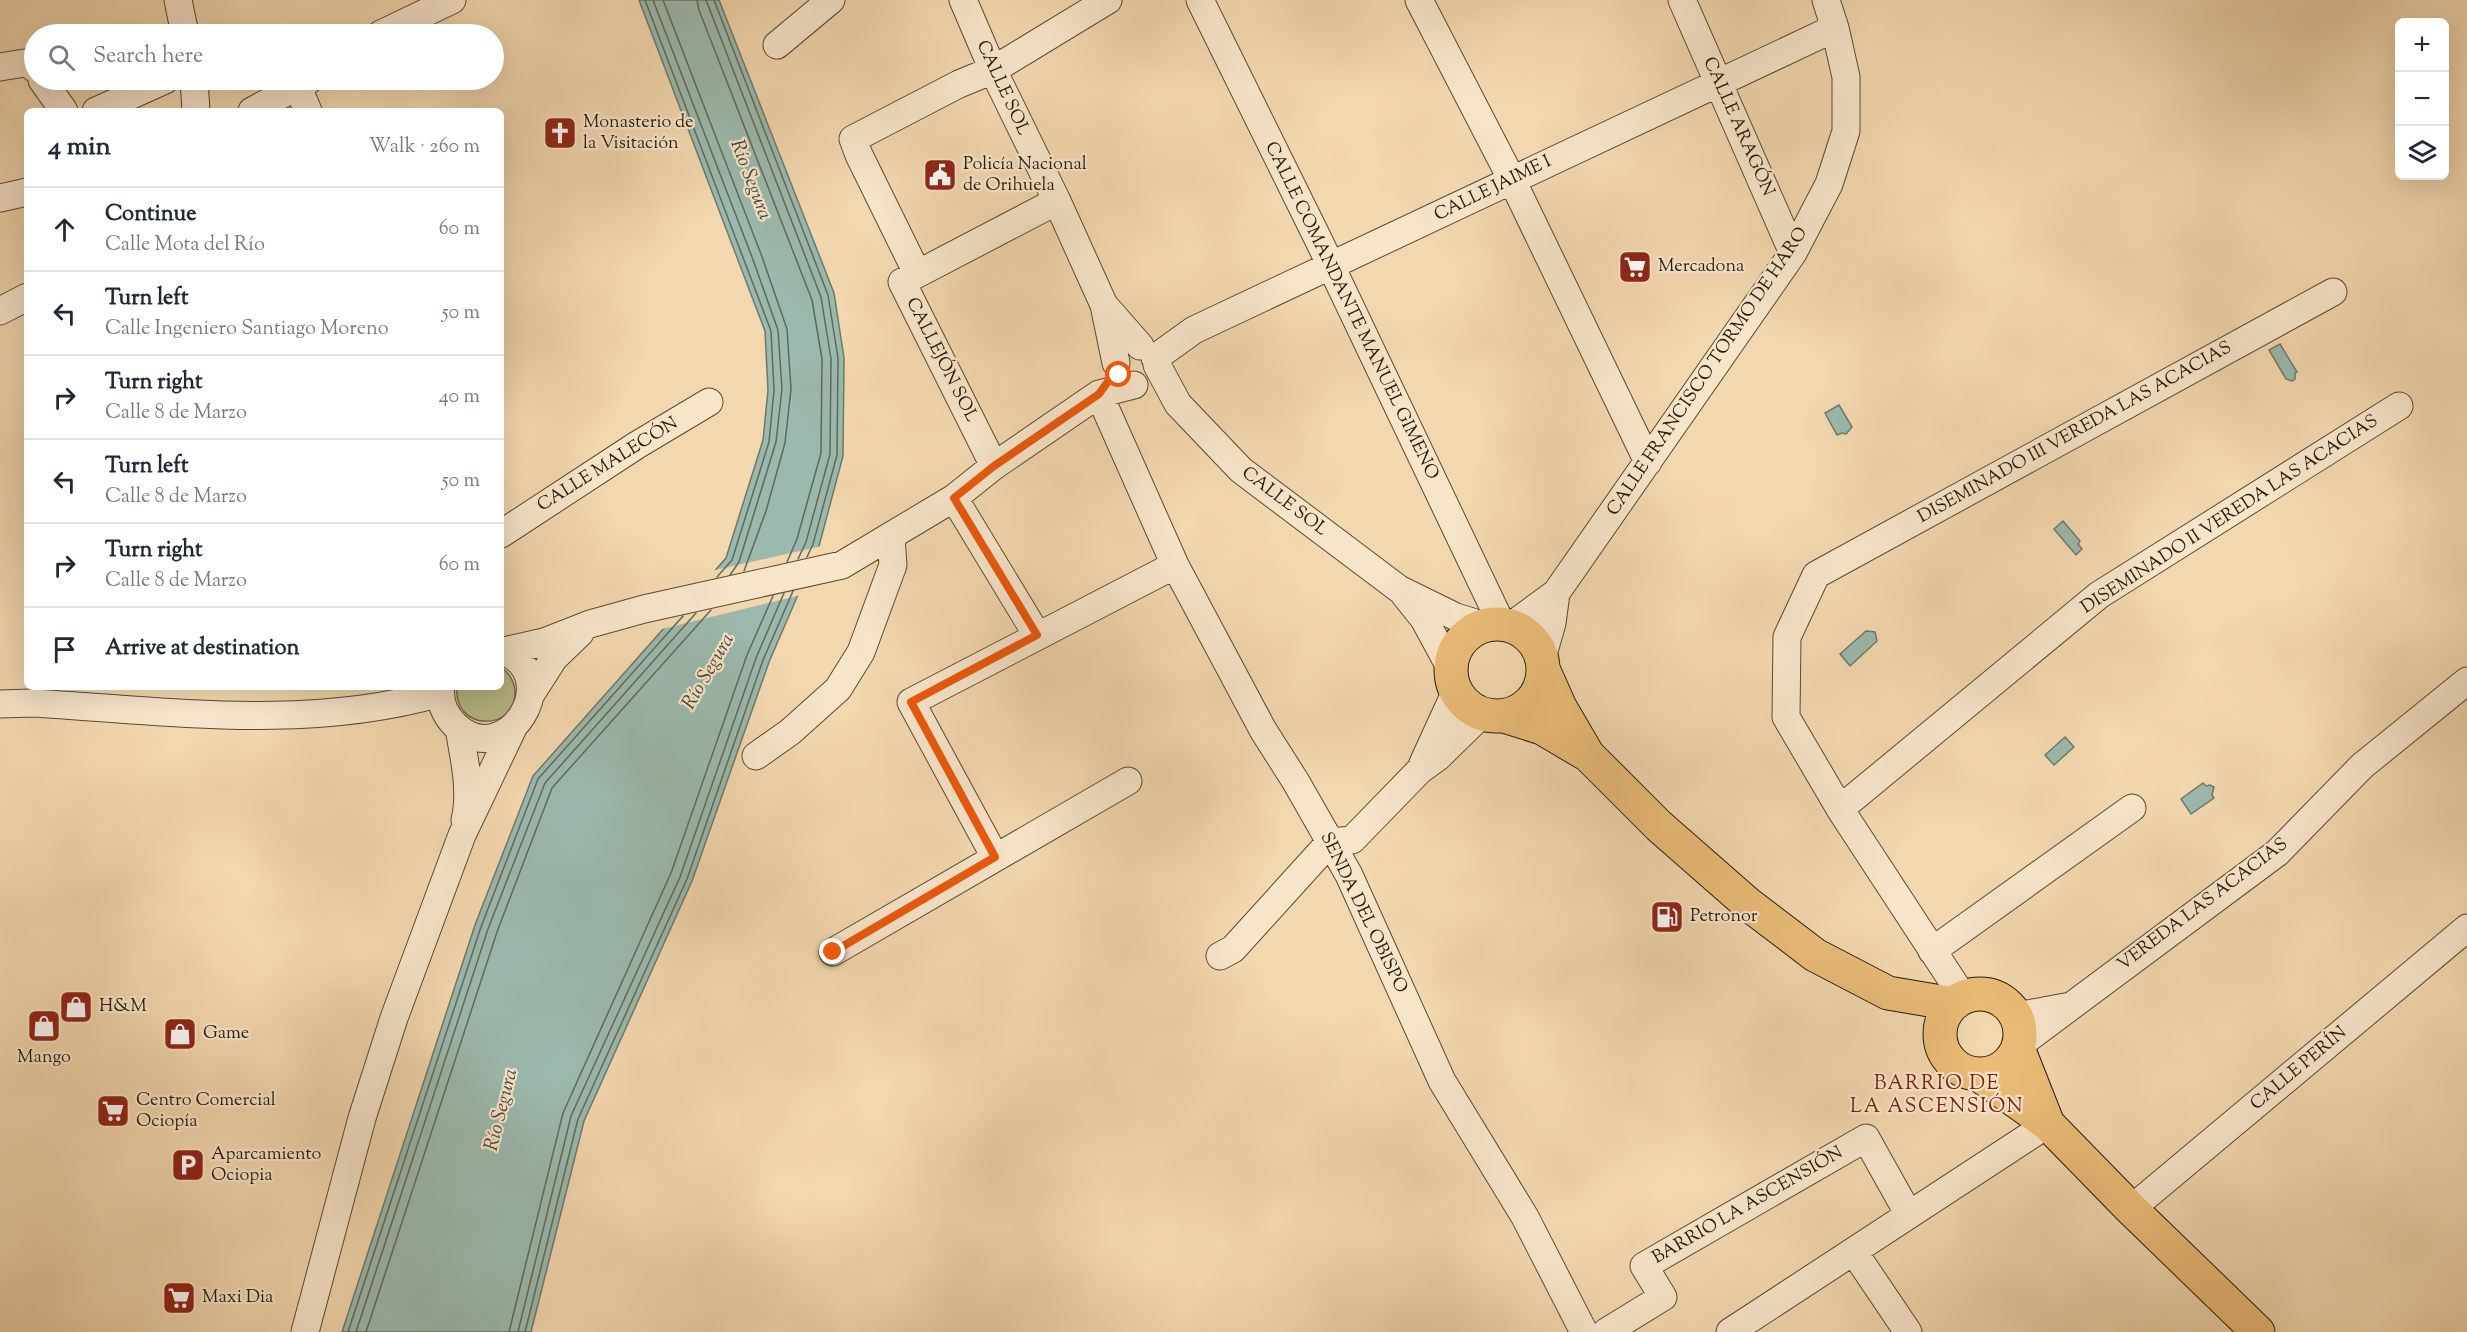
<!DOCTYPE html>
<html lang="en">
<head>
<meta charset="utf-8">
<style>
	body { margin:0; font-family:"Sorts Mill Goudy",serif; background:#f6f6f7; color:#1f2937 }
	.controls { position:absolute; right:18px; top:18px; display:grid; overflow:hidden; border-radius:9px; box-shadow:0 6px 24px #0002 }
	.controls button { width:54px; height:54px; display:grid; place-items:center; padding:0; border:0; border-bottom:2px solid #e0e1e3; background:#fff; color:#1f2937; font:30px sans-serif }
	.stop { position:absolute; width:18px; height:18px; margin:-14px; border:4px solid #ea580c; border-radius:50%; background:#fff }
	.stop.end { background:#ea580c; border-color:#fff; box-shadow:0 2px 6px #0008 }
	.list { margin:0; padding:0; list-style:none }
	h2 { display:flex; justify-content:space-between; align-items:center; height:78px; margin:0; padding:0 24px; font-size:26px }
	h2 small { font-size:20px; font-weight:400; color:#747a83 }
	.list li { display:grid; grid-template-columns:39px 1fr auto; gap:18px; align-items:center; box-sizing:border-box; height:84px; padding:0 24px; border-top:2px solid #e0e1e3 }
	.list b { display:block; font-size:22px; white-space:nowrap }
	.list p { margin:0; font-size:20px; white-space:nowrap; color:#747a83 }
	.list em { font-size:20px; font-style:normal; color:#747a83 }
	.icon { flex:none; width:33px; height:33px; fill:none; stroke:currentColor; stroke-width:2; stroke-linecap:round; stroke-linejoin:round }
	.map { position:relative; flex:none; width:2467px; height:1332px; overflow:hidden }
	.search { position:absolute; background:#fff; box-shadow:0 6px 24px #0002; left:24px; top:24px; width:480px; height:66px; display:flex; align-items:center; gap:15px; box-sizing:border-box; padding:0 21px; border-radius:33px; color:#747a83; font-size:22px }
	.panel { position:absolute; background:#fff; box-shadow:0 6px 24px #0002; left:24px; top:108px; width:480px; height:582px; border-radius:9px }
	.map>svg:first-child { display:block }
	.green { fill:#b9be8b; stroke:#706c4c; stroke-width:1.5 }
	.water { fill:#9bb9ad; stroke:#6c7a6d; stroke-width:1.5 }
	.pier { fill:#f3d7ae }
	.lines { fill:none; stroke-linecap:round; stroke-linejoin:round }
	.shore { stroke:#606a5c; stroke-width:1.5 }
	.minor-casing { stroke:#594a34; stroke-width:29 }
	.major-casing { stroke:#261b0c; stroke-width:35 }
	.minor { stroke:#f7e5ca; stroke-width:27 }
	.major { stroke:#eabc77; stroke-width:33 }
	.route { stroke:#ea580c; stroke-width:8 }
	.labels { text-anchor:middle; dominant-baseline:central; stroke-width:4.5; stroke-linejoin:round; paint-order:stroke }
	.street-label { font-size:18px; fill:#261b0c; stroke:#f7e5ca }
	.poi-label { font-size:18px; fill:#261b0c; stroke:#f7e5ca; text-anchor:start }
	.water-label { font-size:20px; font-style:italic; fill:#494a3c; stroke:#f7e5ca }
	.neighbourhood-label { font-size:20px; letter-spacing:1.5px; fill:#7a1f14; stroke:#f7e5ca }
</style>
</head>
<body>
<div class="map">
<svg width="2467" height="1332" viewBox="0 0 2467 1332">
	<rect width="100%" height="100%" fill="#f3d7ae"/>
	<filter id="stains"><feTurbulence type="fractalNoise" baseFrequency=".00333" numOctaves="4"/><feColorMatrix values="0 0 0 0 .2 0 0 0 0 .09 0 0 0 0 .02 0 0 0 .5 -.17"/></filter>
	<radialGradient id="worn" r=".72"><stop offset=".6" stop-color="#630" stop-opacity="0"/><stop offset="1" stop-color="#630" stop-opacity=".3"/></radialGradient>
	<path class="green" d="M501,667C509,673 514,680 515,691C517,732 453,732 457,687H501Z"/>
	<path class="water" d="M639,0H719L834,293L844,358L843,456L819,546L769,662L692,881L584,1121L531,1332H342L475,925L533,776L726,558L763,440L768,390L765,331Z
		M2280,344L2297,372L2295,373V379L2292,381L2286,379L2269,350Z
		M1839,405L1852,427L1846,434L1842,433L1837,435L1825,413Z
		M2063,521L2080,541L2078,544L2082,549L2076,555L2054,529Z
		M1866,631L1875,632L1877,641L1850,666L1840,654Z
		M2065,737L2074,747L2054,765L2045,755Z
		M2203,783L2206,786L2210,785L2214,787L2212,795L2214,798L2191,814L2181,799Z"/>
	<path class="pier" d="M822,546L801,595L658,630L711,571Z"/>
	<g class="lines">
		<path class="shore" d="M645,0L771,331L774,390L769,442L732,560L717,577
			M653,0L752,257L778,330L782,389L776,442L739,562L730,575
			M663,0L761,254L787,329L791,389L785,443L766,511L744,571
			M697,0L699,10L812,300L822,359L821,453L797,539L787,562
			M706,0L821,297L831,359L830,454L806,542L798,559
			M714,0L828,295L838,358L837,455L813,544L807,557
			M348,1332L481,927L538,779L683,616
			M356,1332L488,929L545,783L696,613
			M366,1332L497,932L552,788L711,610
			M509,1332L563,1113L671,873L747,655L773,596
			M518,1332L571,1116L680,877L756,658L784,593
			M525,1332L578,1119L687,879L763,660L793,591"/>
		<g class="minor-casing">
			<path id="minor" d="M178,0L185,34
				M963,0L993,70L1057,201L1104,305L1116,363
				M1200,0L1320,243L1501,623
				M1419,0L1512,180L1648,462
				M1682,0L1793,253
				M381,34L452,0
				M777,45L831,0
				M0,67L31,62L34,68
				M42,80L64,111
				M194,80L196,111
				M298,87L308,111
				M96,111L165,80
				M252,111L309,80
				M0,198L27,192
				M917,273L859,155L853,139L959,84L993,70L1108,0
				M1105,306L1140,346
				M0,311L27,297
				M1155,358L1194,330L1835,28
				M1157,365L1178,404L1241,470L1399,589L1456,617L1482,625
				M1099,394L1175,565L1263,730L1296,782L1349,875L1442,1081L1525,1217L1584,1332
				M994,466L902,282L1057,201
				M954,498L1037,635
				M501,534L637,445L709,402
				M1404,594L1424,619L1450,667
				M1512,625L1556,593L1793,253L1829,184L1846,131V77L1835,28L1826,0
				M504,651L544,642L590,624L644,609L842,565L954,498L994,466L1099,394L1134,385
				M1542,658L1552,623L1556,593
				M441,687C439,701 445,715 455,725C506,774 568,675 501,650
				M531,694L554,658L580,633
				M0,704L32,703C168,711 307,731 440,693
				M459,729C464,757 472,791 465,820
				M756,756L790,732L838,689L861,652L893,565L891,537
				M1423,763L1456,691
				M1840,809L2099,595L2399,406
				M995,857L911,702L1175,565
				M1932,951L2132,808
				M833,952L1128,781
				M1220,956L1233,949L1330,842L1352,840L1420,770L1438,757L1482,714
				M1963,997L1840,809L1786,717L1787,637L1816,575L2333,292
				M2017,1016L2065,1007
				M2019,1045L2277,853L2362,766L2467,681
				M2131,1209L2467,928
				M1854,1252L1908,1332
				M305,1332L362,1118L394,1018L462,835L513,728
				M1606,1332L1663,1297L1644,1266L1866,1138L1909,1215
				M1730,1332L2048,1124"/>
		</g>
		<g class="major-casing">
			<path id="major" d="M1451 670a46 46 0 1 1 92 0a46 46 0 1 1-92 0Z
				M1544,671L1560,707L1588,755L1659,826L1748,904L1815,955L1888,993L1953,1004
				M1504,716L1542,728L1586,754
				M1940 1034a40 40 0 1 1 80 0a40 40 0 1 1-80 0Z
				M2018,1048L2048,1124
				M1979,1075L2048,1124L2131,1209L2258,1332"/>
		</g>
		<use href="#minor" class="minor"/>
		<use href="#major" class="major"/>
	</g>
	<g class="lines">
		<path class="route" d="M833,952L995,857L911,702L1037,635L954,498L994,466L1099,394L1117,369L1119,375"/>
	</g>
	<defs>
		<g id="church-square" transform="scale(1.725)"><rect x="-9" y="-9" width="18" height="18" rx="4" fill="#8f2418" stroke="#f7e5ca"/><path d="M-1.2-6h2.4v3.5h3.3v2.4h-3.3V6h-2.4V-.1h-3.3v-2.4h3.3Z" fill="#fff"/></g>
		<g id="civic-square" transform="scale(1.725)"><rect x="-9" y="-9" width="18" height="18" rx="4" fill="#8f2418" stroke="#f7e5ca"/><path d="M-.6-6.5H3V-4.5H.6V-3L4-1V1h2V6H-6V1h2V-1L-.6-3ZM-1.2 2.5V6h2.4V2.5Z" fill="#fff"/></g>
		<g id="supermarket-square" transform="scale(1.725)"><rect x="-9" y="-9" width="18" height="18" rx="4" fill="#8f2418" stroke="#f7e5ca"/><path d="M-6-5.5h2.5l.6 2H6L4.5 2H-2.5L-4.4-4H-6ZM-1.5 3.2a1.3 1.3 0 1 0 .1 0ZM3 3.2a1.3 1.3 0 1 0 .1 0Z" fill="#fff"/></g>
		<g id="fuel-square" transform="scale(1.725)"><rect x="-9" y="-9" width="18" height="18" rx="4" fill="#8f2418" stroke="#f7e5ca"/><path d="M-5.5-6h7V0h2V4h1.3V-2.5L3-4.5l.8-.8L6-3V5H2.5V1h-1V6h-7ZM-4.2-4.7v3.2H.2V-4.7Z" fill="#fff"/></g>
		<g id="shop-square" transform="scale(1.725)"><rect x="-9" y="-9" width="18" height="18" rx="4" fill="#8f2418" stroke="#f7e5ca"/><path d="M-5-2.5h2.3a2.7 3.5 0 0 1 5.4 0H5L5.5 6h-11ZM-1.5-2.5h3a1.5 2.3 0 0 0-3 0Z" fill="#fff"/></g>
		<g id="parking-square" transform="scale(1.725)"><rect x="-9" y="-9" width="18" height="18" rx="4" fill="#8f2418" stroke="#f7e5ca"/><path d="M-3.5-5.5H1a3.5 3.5 0 0 1 0 7H-1V5.5H-3.5ZM-1-3.4V-.6H.8a1.4 1.4 0 0 0 0-2.8Z" fill="#fff"/></g>
	</defs>
	<g fill-rule="evenodd">
		<use href="#church-square" x="560" y="133"/>
		<use href="#civic-square" x="940" y="175"/>
		<use href="#supermarket-square" x="1635" y="267"/>
		<use href="#fuel-square" x="1667" y="917"/>
		<use href="#shop-square" x="76" y="1007"/>
		<use href="#shop-square" x="44" y="1026"/>
		<use href="#shop-square" x="180" y="1034"/>
		<use href="#supermarket-square" x="113" y="1111"/>
		<use href="#parking-square" x="188" y="1165"/>
		<use href="#supermarket-square" x="179" y="1298"/>
	</g>
	<g class="labels">
		<g class="street-label">
			<text transform="translate(1002 88) rotate(65)">CALLE SOL</text>
			<text transform="translate(1738 127) rotate(66)">CALLE ARAGÓN</text>
			<text transform="translate(1493 189) rotate(-26)">CALLE JAIME I</text>
			<text transform="translate(1351 311) rotate(64)">CALLE COMANDANTE MANUEL GIMENO</text>
			<text transform="translate(941 360) rotate(63)">CALLEJÓN SOL</text>
			<text transform="translate(1708 372) rotate(-56)">CALLE FRANCISCO TORMO DE HARO</text>
			<text transform="translate(2075 433) rotate(-29)">DISEMINADO III VEREDA LAS ACACIAS</text>
			<text transform="translate(608 465) rotate(-32)">CALLE MALECÓN</text>
			<text transform="translate(1284 502) rotate(37)">CALLE SOL</text>
			<text transform="translate(2230 515) rotate(-33)">DISEMINADO II VEREDA LAS ACACIAS</text>
			<text transform="translate(2203 905) rotate(-37)">VEREDA LAS ACACIAS</text>
			<text transform="translate(1363 913) rotate(64)">SENDA DEL OBISPO</text>
			<text transform="translate(2299 1069) rotate(-40)">CALLE PERÍN</text>
			<text transform="translate(1748 1206) rotate(-30)">BARRIO LA ASCENSIÓN</text>
		</g>
		<g class="poi-label">
			<text x="583" y="123">Monasterio de<tspan x="583" dy="21">la Visitación</tspan></text>
			<text x="963" y="165">Policía Nacional<tspan x="963" dy="21">de Orihuela</tspan></text>
			<text x="1658" y="267">Mercadona</text>
			<text x="1690" y="917">Petronor</text>
			<text x="99" y="1007">H&amp;M</text>
			<text x="203" y="1034">Game</text>
			<text x="44" y="1058" text-anchor="middle">Mango</text>
			<text x="136" y="1101">Centro Comercial<tspan x="136" dy="21">Ociopía</tspan></text>
			<text x="211" y="1155">Aparcamiento<tspan x="211" dy="21">Ociopia</tspan></text>
			<text x="202" y="1298">Maxi Dia</text>
		</g>
		<g class="water-label">
			<text transform="translate(750 180) rotate(69)">Río Segura</text>
			<text transform="translate(709 672) rotate(-60)">Río Segura</text>
			<text transform="translate(502 1110) rotate(-76)">Río Segura</text>
		</g>
		<g class="neighbourhood-label">
			<text x="1937" y="1084">BARRIO DE<tspan x="1937" dy="23">LA ASCENSIÓN</tspan></text>
		</g>
	</g>
	<rect width="100%" height="100%" filter="url(#stains)"/>
	<rect width="100%" height="100%" fill="url(#worn)"/>
</svg>
<div class="controls">
<button>+</button>
<button>−</button>
<button><svg class="icon" aria-label="layers" viewBox="0 0 24 24"><path d="M12 4l9 5-9 5-9-5zM3 14l9 5 9-5"/></svg></button>
</div>
<div class="stop" style="left:1119px;top:375px"></div>
<div class="stop end" style="left:833px;top:952px"></div>
<div class="search"><svg class="icon" aria-label="search" viewBox="0 0 24 24"><circle cx="10" cy="10" r="6"/><path d="M15 15l6 6"/></svg>Search here</div>
<section class="panel">
<h2>4 min<small>Walk · 260 m</small></h2>
<ul class="list">
<li><svg class="icon" aria-label="ahead" viewBox="0 0 24 24"><path d="M12 20V5M6 11l6-6 6 6"/></svg><div><b>Continue</b><p>Calle Mota del Río</p></div><em>60 m</em></li>
<li><svg class="icon" aria-label="left" viewBox="0 0 24 24"><path d="M17 20v-9H6M10 6l-5 5 5 5"/></svg><div><b>Turn left</b><p>Calle Ingeniero Santiago Moreno</p></div><em>50 m</em></li>
<li><svg class="icon" aria-label="right" viewBox="0 0 24 24"><path d="M7 20v-9h11M14 6l5 5-5 5"/></svg><div><b>Turn right</b><p>Calle 8 de Marzo</p></div><em>40 m</em></li>
<li><svg class="icon" aria-label="left" viewBox="0 0 24 24"><path d="M17 20v-9H6M10 6l-5 5 5 5"/></svg><div><b>Turn left</b><p>Calle 8 de Marzo</p></div><em>50 m</em></li>
<li><svg class="icon" aria-label="right" viewBox="0 0 24 24"><path d="M7 20v-9h11M14 6l5 5-5 5"/></svg><div><b>Turn right</b><p>Calle 8 de Marzo</p></div><em>60 m</em></li>
<li><svg class="icon" aria-label="arrive" viewBox="0 0 24 24"><path d="M6 21V4h12l-3 4 3 4H6"/></svg><div><b>Arrive at destination</b></div></li>
</ul>
</section>
</div>
</body>
</html>
